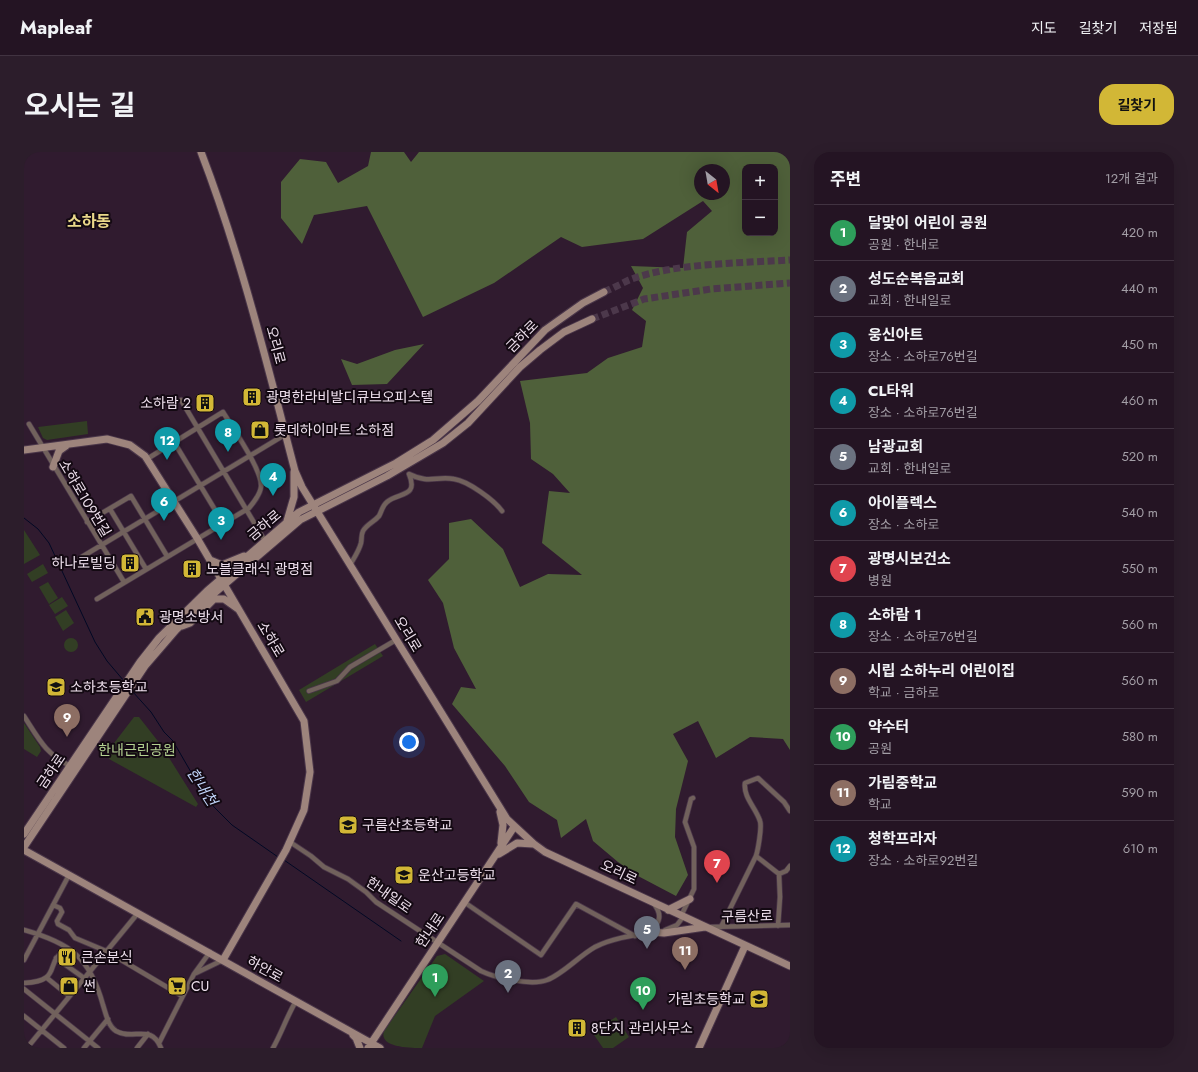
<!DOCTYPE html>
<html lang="ko">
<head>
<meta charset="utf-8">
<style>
	body { margin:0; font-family:Jost,"Noto Sans KR",sans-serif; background:#2c1d2b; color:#f1f3f6 }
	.controls { position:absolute; right:12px; top:12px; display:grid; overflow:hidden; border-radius:8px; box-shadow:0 4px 16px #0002 }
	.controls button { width:36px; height:36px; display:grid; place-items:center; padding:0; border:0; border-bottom:1px solid #413341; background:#241423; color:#f1f3f6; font:20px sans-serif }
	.compass { position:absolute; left:670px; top:12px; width:36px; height:36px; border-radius:50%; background:#241423; box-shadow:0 4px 16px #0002; rotate:149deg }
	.you { position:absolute; left:385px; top:590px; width:14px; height:14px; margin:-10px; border:3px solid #fff; border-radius:50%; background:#1a73e8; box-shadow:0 0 0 6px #1a73e833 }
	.badge { display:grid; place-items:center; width:26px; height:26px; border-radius:50%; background:#d2b736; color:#fff; font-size:13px; font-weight:700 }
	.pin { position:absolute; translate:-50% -33px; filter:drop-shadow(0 1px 2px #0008) }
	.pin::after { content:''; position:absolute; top:21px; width:14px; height:12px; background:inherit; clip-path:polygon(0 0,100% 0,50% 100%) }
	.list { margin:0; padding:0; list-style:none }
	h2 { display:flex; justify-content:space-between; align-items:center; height:52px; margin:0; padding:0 16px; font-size:17px }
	h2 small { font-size:13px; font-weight:400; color:#a39ea6 }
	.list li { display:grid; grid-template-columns:26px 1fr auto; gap:12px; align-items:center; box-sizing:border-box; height:56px; padding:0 16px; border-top:1px solid #413341 }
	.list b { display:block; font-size:15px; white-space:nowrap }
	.list p { margin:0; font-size:13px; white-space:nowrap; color:#a39ea6 }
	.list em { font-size:13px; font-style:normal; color:#a39ea6 }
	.map { position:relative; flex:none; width:766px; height:896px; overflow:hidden; border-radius:16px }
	header { display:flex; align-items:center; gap:24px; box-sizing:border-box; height:56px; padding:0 20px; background:#241423; border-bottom:1px solid #413341 }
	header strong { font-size:19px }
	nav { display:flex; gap:22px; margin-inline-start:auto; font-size:14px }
	.intro { display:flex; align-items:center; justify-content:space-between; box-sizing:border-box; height:96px; padding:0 24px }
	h1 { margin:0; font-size:28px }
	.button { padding:10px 18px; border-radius:16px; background:#d2b736; color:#111; font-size:14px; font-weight:700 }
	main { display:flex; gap:24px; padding:0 24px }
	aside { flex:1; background:#241423; border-radius:16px; box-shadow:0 4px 16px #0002 }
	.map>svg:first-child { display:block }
	.green { fill:#323e24 }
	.forest { fill:#4f603a; fill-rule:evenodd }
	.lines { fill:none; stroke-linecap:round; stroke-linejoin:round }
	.stream { stroke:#010824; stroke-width:1 }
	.secondary-tunnel { stroke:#4c384b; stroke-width:7; stroke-dasharray:7 3.5; stroke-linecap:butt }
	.street-casing { stroke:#4a3649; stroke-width:6 }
	.secondary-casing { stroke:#4a3649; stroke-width:9 }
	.street { stroke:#71615c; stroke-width:4.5 }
	.secondary { stroke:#9d847c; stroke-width:7 }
	.labels { text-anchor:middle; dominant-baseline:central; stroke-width:4; stroke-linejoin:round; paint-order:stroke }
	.street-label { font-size:14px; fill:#eddfec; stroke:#130912 }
	.poi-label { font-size:14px; fill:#eddfec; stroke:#130912; text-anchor:start }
	.park-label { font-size:14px; fill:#b3d090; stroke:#130912 }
	.water-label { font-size:15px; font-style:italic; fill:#c1d5fa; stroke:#130912 }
	.quarter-label { font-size:16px; font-weight:bold; fill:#ead88a; stroke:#130912 }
</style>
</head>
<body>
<header>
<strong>Mapleaf</strong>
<nav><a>지도</a><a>길찾기</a><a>저장됨</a></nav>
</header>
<div class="intro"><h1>오시는 길</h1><a class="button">길찾기</a></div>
<main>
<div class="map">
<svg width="766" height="896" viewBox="0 0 766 896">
	<rect width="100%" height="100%" fill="#301b2f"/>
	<path class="green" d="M63,269L64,282L23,288L19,286L14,275Z
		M0,378L16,403L0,412Z
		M19,412L24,421L8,430L3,422Z
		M24,430L34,446L25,452L15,435Z
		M38,445L44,454L31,462L25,453Z
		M42,458L50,471L39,479L31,465Z
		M40 493a7 7 0 1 1 14 0a7 7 0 1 1-14 0Z
		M351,492L359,504L282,550L275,538Z
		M115,565L137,593L174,652L172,655L85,607L84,599L110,565Z
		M0,571L16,595L17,599L13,605L0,597Z
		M421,802L460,829L411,864L398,896C388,896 354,896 360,879L413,804Z
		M592,865L605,885L589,896H579L568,880Z"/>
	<path class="forest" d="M347,0H380L387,10L395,0H766V598L759,587L726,585L692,606L674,569L649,582L664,609L652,657L651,685L664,723L652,744L614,724L594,710L569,689L562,667L537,686L533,668L505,650L481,614L428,552L437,535L452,537L430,496L419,451L404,428L425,407V371L447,367L479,397L496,435L524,422L558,423L518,391L525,339L546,341L529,322L507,307L506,271L496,229L563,221L584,206L618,195L622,169L608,158L619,136L607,114L659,116L663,80L688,59L679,49L619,87L558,95L537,85L470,131L399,165L343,54L290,63L278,92L257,66V30L276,7L302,10L314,31L344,14ZM721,15H751V81H721ZM676,18H700V42H676Z
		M400,192L363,232L328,233L317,207L333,212L371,198Z"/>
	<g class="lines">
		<path class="stream" d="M0,366L14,377L25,391L71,490L83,509L100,529
			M108,539L127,560L140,580L149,589L182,646L191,656L208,673L254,705
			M260,708L377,789"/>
		<path class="secondary-tunnel" d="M580,140C589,136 597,132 605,128C649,111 718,111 766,108
			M568,167L620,147L687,137L766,131"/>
		<g class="street-casing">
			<path id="street" d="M157,248L241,389
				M5,272L100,430
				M150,290L199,371
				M86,357L122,417
				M63,370L107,344L143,404
				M56,406L262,282
				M326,413C330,406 335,399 337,391C338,386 337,383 339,379C343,372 350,370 355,364C358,359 358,354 363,350C374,340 395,346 385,322C405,332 412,324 430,327C444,329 470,348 478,359
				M73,447L225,356C230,350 236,343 237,335C239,319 208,275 199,260L123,307
				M285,539L313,529L326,515L372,488
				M0,564C16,589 21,601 48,615
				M266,690L287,704L300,715L324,727L342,740L352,750L457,819C472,826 507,834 523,828C539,822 555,804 571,795C588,786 611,783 630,780
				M732,704C734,698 738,675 736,669C732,656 719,645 721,631L734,626L760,650L766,659
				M440,750L517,803L552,752L611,784
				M29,753L36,756L38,760L33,769L34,772L45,778L51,786L82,799L158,844
				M657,764L670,737V695L661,670L667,647L669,646
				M754,774L756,745L755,722L762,719L766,714
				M686,775L766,773
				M697,775L732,704L755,722
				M0,778C46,791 66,805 79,853C82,862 84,874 92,879C109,889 127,871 137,896
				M641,778L653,773L659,765
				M628,780C635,770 639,763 630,752
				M32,806L60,826
				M0,808L45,723
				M172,821L199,808
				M23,826L45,844
				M0,831C42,829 17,808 45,797
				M0,837L74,896
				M0,864L40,896
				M135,891L170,822L186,800
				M3,896L114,761
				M60,896L84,867
				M113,896L124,882
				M249,896C258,880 263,864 272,849"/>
		</g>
		<g class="secondary-casing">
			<path id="secondary" d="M177,0C217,104 243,212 271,319L278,335L483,667L510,692L521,700L766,814
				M0,298L83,287L106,293L121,304L173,386L280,569L286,620L280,658L262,698L199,808
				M29,315L35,299L42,294
				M263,369L270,345V320
				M186,408L198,413L220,404
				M158,474L166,471L190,447H200L214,457
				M476,660L479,673L477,691
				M0,682L116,510L135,486L183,439L275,360L372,311L409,288L454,249L521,178L559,151L580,140
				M0,695L121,514L152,478L187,444L276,368L363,324L419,291L444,271L496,215L516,198L540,180L568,167
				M0,698L356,896
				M475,702L493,691L509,692
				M644,758L666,747
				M628,780L640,781L681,775
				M329,883L332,886L336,896
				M344,896L490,675
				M675,896L721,794"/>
		</g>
		<use href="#street" class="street"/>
		<use href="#secondary" class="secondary"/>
	</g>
	<defs>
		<g id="building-square" transform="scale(1)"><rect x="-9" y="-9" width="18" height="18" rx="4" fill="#d2b736" stroke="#130912"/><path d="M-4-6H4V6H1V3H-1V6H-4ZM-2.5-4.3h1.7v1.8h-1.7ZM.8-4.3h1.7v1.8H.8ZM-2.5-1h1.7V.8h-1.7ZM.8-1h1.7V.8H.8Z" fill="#111"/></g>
		<g id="shop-square" transform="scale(1)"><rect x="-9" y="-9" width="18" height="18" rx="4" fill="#d2b736" stroke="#130912"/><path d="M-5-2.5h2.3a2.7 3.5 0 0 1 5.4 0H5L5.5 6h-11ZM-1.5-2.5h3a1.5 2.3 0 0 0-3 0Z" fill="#111"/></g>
		<g id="civic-square" transform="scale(1)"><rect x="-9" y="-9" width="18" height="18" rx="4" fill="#d2b736" stroke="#130912"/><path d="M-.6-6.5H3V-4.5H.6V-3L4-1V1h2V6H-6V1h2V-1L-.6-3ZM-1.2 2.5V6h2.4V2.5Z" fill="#111"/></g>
		<g id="school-square" transform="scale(1)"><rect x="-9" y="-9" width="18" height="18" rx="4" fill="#d2b736" stroke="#130912"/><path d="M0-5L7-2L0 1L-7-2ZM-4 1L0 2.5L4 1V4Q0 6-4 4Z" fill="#111"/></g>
		<g id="restaurant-square" transform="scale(1)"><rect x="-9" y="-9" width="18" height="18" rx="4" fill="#d2b736" stroke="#130912"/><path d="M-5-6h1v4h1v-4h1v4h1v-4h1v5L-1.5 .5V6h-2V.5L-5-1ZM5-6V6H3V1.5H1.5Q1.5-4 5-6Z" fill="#111"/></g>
		<g id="supermarket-square" transform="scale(1)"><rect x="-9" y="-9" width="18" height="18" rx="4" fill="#d2b736" stroke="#130912"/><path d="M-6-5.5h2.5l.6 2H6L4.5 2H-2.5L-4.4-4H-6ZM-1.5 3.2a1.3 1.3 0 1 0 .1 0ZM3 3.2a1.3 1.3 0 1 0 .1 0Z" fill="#111"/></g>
	</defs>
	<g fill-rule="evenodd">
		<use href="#building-square" x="228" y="245"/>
		<use href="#building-square" x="181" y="251"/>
		<use href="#shop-square" x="236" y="278"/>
		<use href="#building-square" x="106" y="411"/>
		<use href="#building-square" x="168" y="417"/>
		<use href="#civic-square" x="121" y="465"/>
		<use href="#school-square" x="32" y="535"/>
		<use href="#school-square" x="324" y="673"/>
		<use href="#school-square" x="380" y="723"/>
		<use href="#restaurant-square" x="43" y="805"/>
		<use href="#shop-square" x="45" y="834"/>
		<use href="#supermarket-square" x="153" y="834"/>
		<use href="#school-square" x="735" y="847"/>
		<use href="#building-square" x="553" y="876"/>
	</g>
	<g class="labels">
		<g class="street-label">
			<text transform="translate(498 184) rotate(-45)">금하로</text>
			<text transform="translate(252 193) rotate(75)">오리로</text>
			<text transform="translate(61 346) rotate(59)">소하로109번길</text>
			<text transform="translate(240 373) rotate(-40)">금하로</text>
			<text transform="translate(384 482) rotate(59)">오리로</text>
			<text transform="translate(247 487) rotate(59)">소하로</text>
			<text transform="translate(27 619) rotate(-56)">금하로</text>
			<text transform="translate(595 720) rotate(25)">오리로</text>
			<text transform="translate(365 743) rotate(35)">한내일로</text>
			<text transform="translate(723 764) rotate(-1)">구름산로</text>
			<text transform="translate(406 778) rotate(-56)">한내로</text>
			<text transform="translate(241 817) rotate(29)">하안로</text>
		</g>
		<g class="poi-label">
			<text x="242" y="245">광명한라비발디큐브오피스텔</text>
			<text x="167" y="251" text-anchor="end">소하람 2</text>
			<text x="250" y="278">롯데하이마트 소하점</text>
			<text x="92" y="411" text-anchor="end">하나로빌딩</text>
			<text x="182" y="417">노블클래식 광명점</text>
			<text x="135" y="465">광명소방서</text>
			<text x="46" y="535">소하초등학교</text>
			<text x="338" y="673">구름산초등학교</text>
			<text x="394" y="723">운산고등학교</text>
			<text x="57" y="805">큰손분식</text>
			<text x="59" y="834">썬</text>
			<text x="167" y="834">CU</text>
			<text x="721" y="847" text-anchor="end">가림초등학교</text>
			<text x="567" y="876">8단지 관리사무소</text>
		</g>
		<g class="park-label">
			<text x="113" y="598">한내근린공원</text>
		</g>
		<g class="water-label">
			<text transform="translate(178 635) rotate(57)">한내천</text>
		</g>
		<g class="quarter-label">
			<text x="65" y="69">소하동</text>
		</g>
	</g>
</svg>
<div class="controls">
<button>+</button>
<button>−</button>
</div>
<svg class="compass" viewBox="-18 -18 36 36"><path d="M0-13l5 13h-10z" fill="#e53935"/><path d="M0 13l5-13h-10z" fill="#a39ea6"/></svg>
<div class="you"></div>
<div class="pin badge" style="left:411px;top:845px;background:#2e9e5b">1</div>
<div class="pin badge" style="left:484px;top:841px;background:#6b7280">2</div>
<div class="pin badge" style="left:197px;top:388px;background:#0f9aa8">3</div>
<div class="pin badge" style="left:249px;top:344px;background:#0f9aa8">4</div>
<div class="pin badge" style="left:623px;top:797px;background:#6b7280">5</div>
<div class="pin badge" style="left:140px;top:369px;background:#0f9aa8">6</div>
<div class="pin badge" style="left:693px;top:731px;background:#e0444e">7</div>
<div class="pin badge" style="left:204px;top:300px;background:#0f9aa8">8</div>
<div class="pin badge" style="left:43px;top:585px;background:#8d6e63">9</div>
<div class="pin badge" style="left:619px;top:858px;background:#2e9e5b">10</div>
<div class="pin badge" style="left:661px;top:818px;background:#8d6e63">11</div>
<div class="pin badge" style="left:143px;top:308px;background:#0f9aa8">12</div>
</div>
<aside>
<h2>주변<small>12개 결과</small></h2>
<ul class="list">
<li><span class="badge" style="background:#2e9e5b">1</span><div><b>달맞이 어린이 공원</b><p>공원 · 한내로</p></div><em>420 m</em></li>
<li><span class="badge" style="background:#6b7280">2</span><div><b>성도순복음교회</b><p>교회 · 한내일로</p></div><em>440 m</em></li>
<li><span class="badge" style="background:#0f9aa8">3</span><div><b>웅신아트</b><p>장소 · 소하로76번길</p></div><em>450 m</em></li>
<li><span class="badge" style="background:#0f9aa8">4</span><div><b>CL타워</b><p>장소 · 소하로76번길</p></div><em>460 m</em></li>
<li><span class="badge" style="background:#6b7280">5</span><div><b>남광교회</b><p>교회 · 한내일로</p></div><em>520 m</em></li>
<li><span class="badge" style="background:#0f9aa8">6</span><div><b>아이플렉스</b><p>장소 · 소하로</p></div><em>540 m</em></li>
<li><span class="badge" style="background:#e0444e">7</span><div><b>광명시보건소</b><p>병원</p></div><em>550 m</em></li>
<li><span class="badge" style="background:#0f9aa8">8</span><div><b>소하람 1</b><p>장소 · 소하로76번길</p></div><em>560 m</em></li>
<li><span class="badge" style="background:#8d6e63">9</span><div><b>시립 소하누리 어린이집</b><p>학교 · 금하로</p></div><em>560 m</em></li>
<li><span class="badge" style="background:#2e9e5b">10</span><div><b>약수터</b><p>공원</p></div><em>580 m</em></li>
<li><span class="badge" style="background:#8d6e63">11</span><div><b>가림중학교</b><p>학교</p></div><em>590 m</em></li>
<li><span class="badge" style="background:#0f9aa8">12</span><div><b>청학프라자</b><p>장소 · 소하로92번길</p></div><em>610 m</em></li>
</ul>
</aside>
</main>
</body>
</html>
